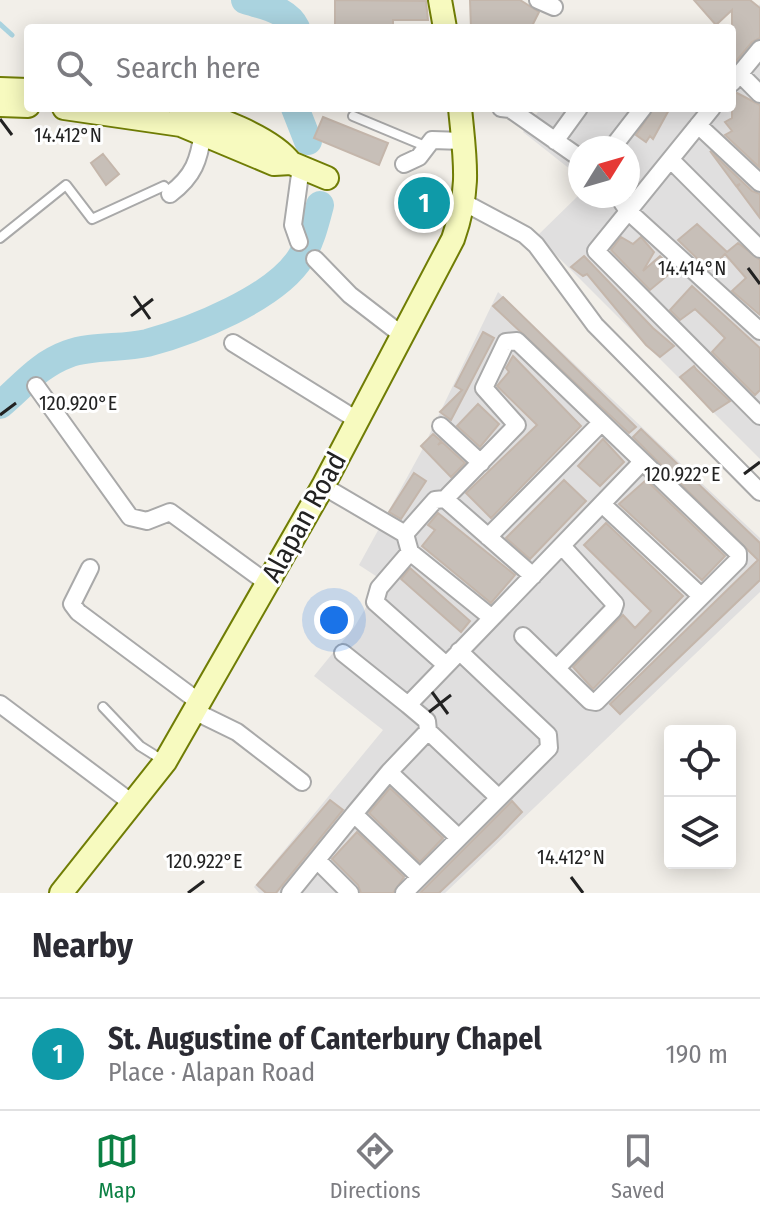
<!DOCTYPE html>
<html lang="en">
<head>
<meta charset="utf-8">
<style>
	body { margin:0; font-family:"Fira Sans Condensed",sans-serif; background:#f7f7f7; color:#2b2b33 }
	.controls { position:absolute; right:24px; bottom:24px; display:grid; overflow:hidden; border-radius:8px; box-shadow:0 4px 20px #0003 }
	.controls button { width:72px; height:72px; display:grid; place-items:center; padding:0; border:0; border-bottom:2px solid #e1e1e2; background:#fff; color:#2b2b33; font:40px sans-serif }
	.compass { position:absolute; left:568px; top:136px; width:72px; height:72px; border-radius:50%; background:#fff; box-shadow:0 4px 20px #0003; rotate:53deg }
	.you { position:absolute; left:334px; top:620px; width:28px; height:28px; margin:-20px; border:6px solid #fff; border-radius:50%; background:#1a73e8; box-shadow:0 0 0 12px #1a73e833 }
	.badge { display:grid; place-items:center; width:52px; height:52px; border-radius:50%; background:#0b8043; color:#fff; font-size:26px; font-weight:700 }
	.pin { position:absolute; translate:-50% -50%; border:4px solid #fff; box-shadow:0 2px 8px #0006 }
	.list { margin:0; padding:0; list-style:none }
	h2 { display:flex; justify-content:space-between; align-items:center; height:104px; margin:0; padding:0 32px; font-size:34px }
	h2 small { font-size:26px; font-weight:400; color:#7c7c81 }
	.list li { display:grid; grid-template-columns:52px 1fr auto; gap:24px; align-items:center; box-sizing:border-box; height:112px; padding:0 32px; border-top:2px solid #e1e1e2 }
	.list b { display:block; font-size:30px; white-space:nowrap }
	.list p { margin:0; font-size:26px; white-space:nowrap; color:#7c7c81 }
	.list em { font-size:26px; font-style:normal; color:#7c7c81 }
	.icon { flex:none; width:44px; height:44px; fill:none; stroke:currentColor; stroke-width:2; stroke-linecap:round; stroke-linejoin:round }
	.map { position:relative; flex:none; width:760px; height:893px; overflow:hidden }
	.search { position:absolute; background:#fff; box-shadow:0 4px 20px #0003; left:24px; right:24px; top:24px; height:88px; display:flex; align-items:center; gap:20px; box-sizing:border-box; padding:0 28px; border-radius:8px; color:#7c7c81; font-size:30px }
	.sheet { height:216px; background:#fff }
	nav { display:flex; justify-content:space-around; align-items:center; box-sizing:border-box; height:112px; border-top:2px solid #e1e1e2; background:#fff; font-size:22px; color:#7c7c81 }
	nav a { display:grid; justify-items:center; gap:4px }
	nav .on { color:#0b8043 }
	.map>svg:first-child { display:block }
	.residential { fill:#e0dfdf }
	.lines { fill:none; stroke-linecap:round; stroke-linejoin:round }
	.stream { stroke:#aad3df; stroke-width:5 }
	.river { stroke:#aad3df; stroke-width:28 }
	.building { fill:#c7bfb8; stroke:#c4b6ab; stroke-width:2 }
	.lane-casing { stroke:#a9a9a9; stroke-width:12 }
	.street-casing { stroke:#a9a9a9; stroke-width:20 }
	.secondary-casing { stroke:#707d05; stroke-width:26 }
	.lane { stroke:#fff; stroke-width:8 }
	.street { stroke:#fff; stroke-width:16 }
	.secondary { stroke:#f7fabf; stroke-width:22 }
	.ticks { fill:none; stroke:#222; stroke-width:3 }
	.labels { text-anchor:middle; dominant-baseline:central; stroke-width:6; stroke-linejoin:round; paint-order:stroke }
	.street-label { font-size:28px; fill:#222; stroke:#fff }
	.ticks-label { font-size:20px; text-anchor:middle; fill:#222; stroke:#fff; stroke-width:6; stroke-linejoin:round; paint-order:stroke }
</style>
</head>
<body>
<div class="map">
<svg width="760" height="893" viewBox="0 0 760 893">
	<rect width="100%" height="100%" fill="#f2efe9"/>
	<path class="residential" d="M760,4V459L537,236L580,194L628,196V148H580V177L523,132L541,108H732V40Z
		M498,292L760,538V592L445,893H259L254,887L383,730L314,676L355,626L382,580L359,565L421,452Z"/>
	<g class="lines">
		<path class="stream" d="M0,24L12,35"/>
		<path class="river" d="M245,0C263,6 287,9 296,28
			M295,108L308,141
			M0,405C23,386 38,365 68,354C92,345 122,349 147,343C192,331 276,298 301,257C311,241 315,224 320,205"/>
	</g>
	<path class="building" d="M335,0L426,1L428,20H393V28L335,26Z
		M470,0H520L539,12L531,28H471Z
		M694,0H750L760,8V38L752,42L732,66V10L716,25Z
		M737,93L760,105L759,167L725,135L732,131L725,122L732,118V94Z
		M654,108H670L653,139L650,136L646,142L636,135Z
		M323,117L388,143L379,165L314,138Z
		M710,151L752,191L760,194V218L737,187L740,184L736,186Z
		M103,154L119,174L106,185L91,163Z
		M415,181L447,197L441,209L446,212L437,229L400,211Z
		M697,224L727,252L738,243L760,260V315L732,291L746,278L725,254L709,270L678,240Z
		M621,237L633,244L641,237L654,252L643,271L660,256L674,270L650,290L611,250Z
		M584,256L653,328L674,346L660,357L646,345L587,274L583,276L571,267Z
		M692,286L760,348V390L755,395L712,352L725,338L715,328L695,309L680,320L670,310Z
		M503,297L636,427L629,433L493,306Z
		M483,332L494,338L451,420L440,412L462,390L455,386Z
		M513,356L581,426L491,518L466,493L537,425L497,386L509,372L506,368Z
		M694,366L696,369L730,401L713,412L680,377Z
		M478,404L499,424L480,447L457,426Z
		M641,429L760,543V580L620,714L610,704L758,560L633,437Z
		M433,434L441,441L438,445L442,442L465,463L451,477L421,446Z
		M603,439L624,462L600,486L578,466Z
		M414,473L426,481L401,519L389,512Z
		M564,480L586,501L530,559L506,538Z
		M646,480L725,556L702,580L619,504Z
		M438,513L515,575L491,603L422,546L435,530L428,525Z
		M606,523L683,596L593,689L573,667L623,615L635,628L651,611L584,545Z
		M410,568L470,621L461,632L401,579Z
		M390,788L443,838L420,862L369,813Z
		M330,800L343,810L276,893H266L257,885Z
		M512,801L522,812L498,837L439,893H420Z
		M357,832L404,877L393,893H361L358,885L332,859Z"/>
	<g class="lines">
		<g class="lane-casing">
			<path id="lane" d="M353,116L425,146
				M0,238L66,185L92,219L164,186L170,194
				M103,707L140,746L164,761"/>
		</g>
		<g class="street-casing">
			<path id="street" d="M538,0L554,7
				M740,74L760,94
				M732,83L760,49
				M501,108L510,109L580,158
				M712,108L596,251L760,416
				M698,125L760,183
				M555,141L579,108
				M612,148L643,108
				M672,161L760,249
				M404,164L419,157L432,140L463,141
				M170,194C194,176 199,160 203,132
				M618,196L628,211L760,331
				M465,203L525,235L536,245L595,325L760,492
				M299,242L293,225L301,167
				M315,259L350,295L402,335
				M233,343L357,420
				M36,386L130,517L147,521L170,512L267,583
				M441,426L481,463
				M323,486L405,534L410,552L492,618L642,462
				M445,499L533,576
				M602,504L701,596
				M405,534L435,500L445,499L517,425L484,388L506,342L517,341L738,553V560L596,702L590,701L523,636
				M488,537L601,423
				M410,552L379,588L375,602L446,665
				M90,568L72,604L78,612L199,702
				M492,618L408,705L427,721L428,731L498,797
				M343,653L408,705
				M557,668L613,610L615,604L562,546
				M0,704L132,803
				M194,711L237,732L302,782
				M428,731L389,772L458,837
				M389,772L354,814L420,877
				M317,860L350,893
				M290,893L354,814
				M404,893L549,748L548,735L459,651"/>
		</g>
		<g class="secondary-casing">
			<path id="secondary" d="M440,0L445,28
				M0,89L28,90
				M0,105L28,106
				M64,108L181,125L274,164L291,163L327,178
				M180,108C212,115 272,137 291,163
				M61,893L165,762L323,486L453,239C471,187 465,161 460,108"/>
		</g>
		<use href="#lane" class="lane"/>
		<use href="#street" class="street"/>
		<use href="#secondary" class="secondary"/>
	</g>
	<path class="ticks" d="M0,119L12,135M748,268L760,284M134,296L150,319M131,316L153,299M0,415L16,403M744,474L760,462M432,692L448,714M429,712L451,695M571,877L583,893M188,893L204,881"/>
	<g class="labels">
		<g class="street-label">
			<text transform="translate(304 517) rotate(-61)">Alapan Road</text>
		</g>
	</g>
	<g class="ticks-label">
		<text x="68" y="142">14.412°N</text>
		<text x="692" y="275">14.414°N</text>
		<text x="78" y="410">120.920°E</text>
		<text x="682" y="481">120.922°E</text>
		<text x="571" y="864">14.412°N</text>
		<text x="204" y="868">120.922°E</text>
	</g>
</svg>
<div class="controls">
<button><svg class="icon" aria-label="locate" viewBox="0 0 24 24"><circle cx="12" cy="12" r="6"/><path d="M12 2v4M12 18v4M2 12h4M18 12h4"/></svg></button>
<button><svg class="icon" aria-label="layers" viewBox="0 0 24 24"><path d="M12 4l9 5-9 5-9-5zM3 14l9 5 9-5"/></svg></button>
</div>
<svg class="compass" viewBox="-18 -18 36 36"><path d="M0-13l5 13h-10z" fill="#e53935"/><path d="M0 13l5-13h-10z" fill="#7c7c81"/></svg>
<div class="you"></div>
<div class="pin badge" style="left:424px;top:203px;background:#0f9aa8">1</div>
<div class="search"><svg class="icon" aria-label="search" viewBox="0 0 24 24"><circle cx="10" cy="10" r="6"/><path d="M15 15l6 6"/></svg>Search here</div>
</div>
<section class="sheet">
<h2>Nearby<small></small></h2>
<ul class="list">
<li><span class="badge" style="background:#0f9aa8">1</span><div><b>St. Augustine of Canterbury Chapel</b><p>Place · Alapan Road</p></div><em>190 m</em></li>
</ul>
</section>
<nav>
<a class="on"><svg class="icon" aria-label="map" viewBox="0 0 24 24"><path d="M3 6l6-2 6 2 6-2v14l-6 2-6-2-6 2zM9 4v14M15 6v14"/></svg>Map</a>
<a><svg class="icon" aria-label="directions" viewBox="0 0 24 24"><path d="M12 3l9 9-9 9-9-9zM9 14v-3h6M13 9l2 2-2 2"/></svg>Directions</a>
<a><svg class="icon" aria-label="saved" viewBox="0 0 24 24"><path d="M7 4h10v16l-5-4-5 4z"/></svg>Saved</a>
</nav>
</body>
</html>
